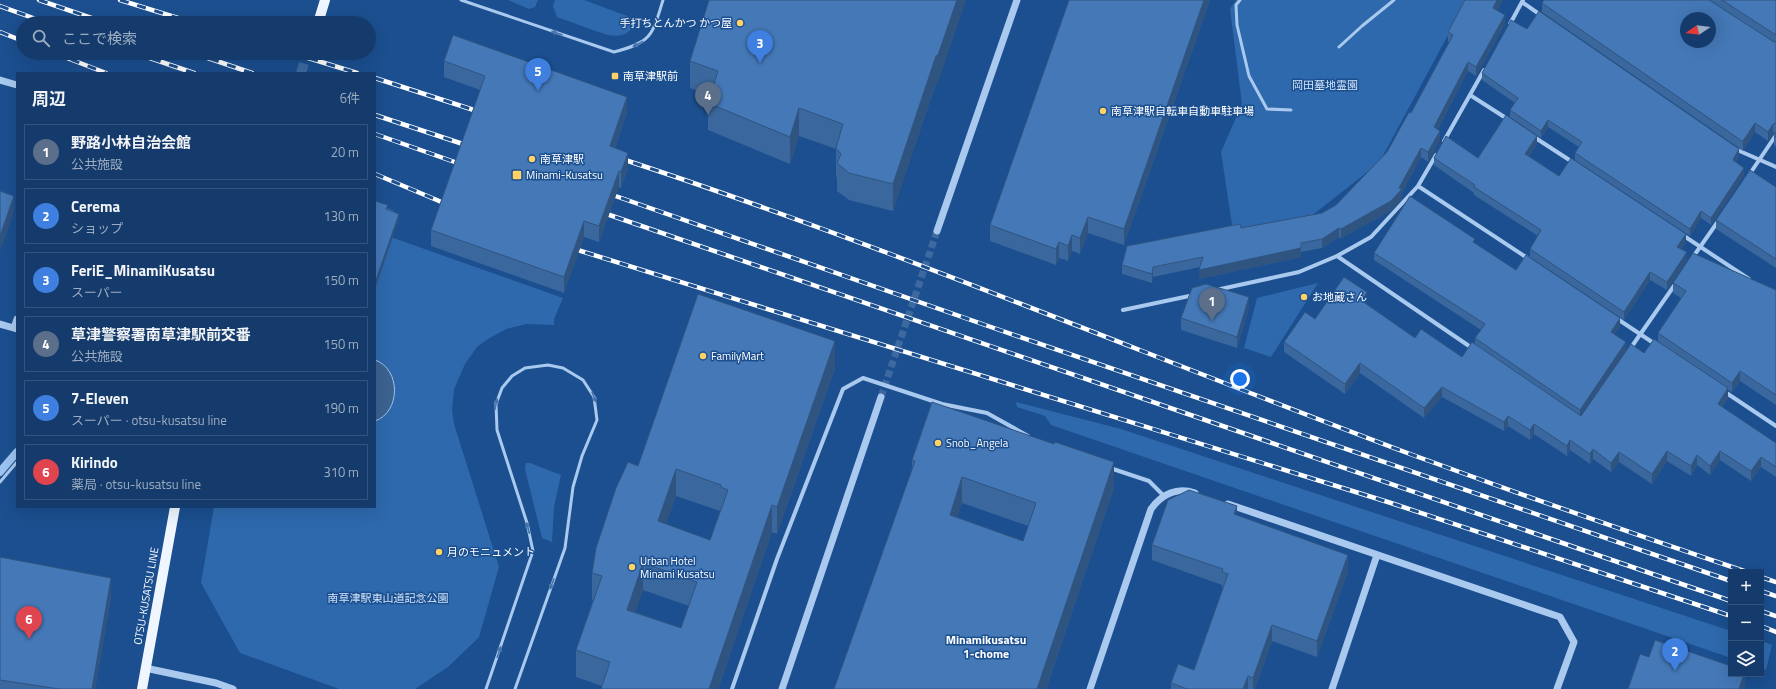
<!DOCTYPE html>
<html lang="ja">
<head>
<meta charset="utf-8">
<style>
	body { margin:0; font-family:"Titillium Web","Noto Sans JP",sans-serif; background:#214673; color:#f1f3f6 }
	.controls { position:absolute; right:12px; bottom:12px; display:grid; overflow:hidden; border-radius:0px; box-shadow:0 4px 16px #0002 }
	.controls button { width:36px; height:36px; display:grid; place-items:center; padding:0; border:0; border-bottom:1px solid #33557e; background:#143b6b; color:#f1f3f6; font:20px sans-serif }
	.compass { position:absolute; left:1680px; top:12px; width:36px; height:36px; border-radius:50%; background:#143b6b; box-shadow:0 4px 16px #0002; rotate:257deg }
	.you { position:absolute; left:1240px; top:379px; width:14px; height:14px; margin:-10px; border:3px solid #fff; border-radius:50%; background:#1a73e8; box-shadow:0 0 0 6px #1a73e833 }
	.badge { display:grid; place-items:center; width:26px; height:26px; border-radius:50%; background:#ffd166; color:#fff; font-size:13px; font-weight:700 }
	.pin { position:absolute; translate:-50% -33px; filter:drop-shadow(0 1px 2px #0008) }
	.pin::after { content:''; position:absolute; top:21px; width:14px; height:12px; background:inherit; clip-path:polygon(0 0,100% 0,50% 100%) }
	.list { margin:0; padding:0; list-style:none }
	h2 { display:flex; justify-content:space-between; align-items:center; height:52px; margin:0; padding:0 16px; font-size:17px }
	h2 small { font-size:13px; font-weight:400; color:#9dadc1 }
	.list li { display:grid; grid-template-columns:26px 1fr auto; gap:12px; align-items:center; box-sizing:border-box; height:56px; margin:0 8px 8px; padding:0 8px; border:1px solid #33557e; border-radius:0px }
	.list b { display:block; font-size:15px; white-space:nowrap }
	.list p { margin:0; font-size:13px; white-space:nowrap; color:#9dadc1 }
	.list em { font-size:13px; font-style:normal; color:#9dadc1 }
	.icon { flex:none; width:22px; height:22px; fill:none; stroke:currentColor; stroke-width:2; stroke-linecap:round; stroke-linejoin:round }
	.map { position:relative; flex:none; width:1776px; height:689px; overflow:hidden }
	.search { position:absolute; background:#143b6b; box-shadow:0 4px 16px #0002; left:16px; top:16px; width:360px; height:44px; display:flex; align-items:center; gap:10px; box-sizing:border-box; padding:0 14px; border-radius:22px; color:#9dadc1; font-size:15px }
	.panel { position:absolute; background:#143b6b; box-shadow:0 4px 16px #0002; left:16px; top:72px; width:360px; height:436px; border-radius:0px }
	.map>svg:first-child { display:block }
	.green { fill:#2e69ad }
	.water { fill:#3c6290; stroke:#9cc4f0 }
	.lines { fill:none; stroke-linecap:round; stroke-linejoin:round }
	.stream { stroke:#9cc4f0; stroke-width:8 }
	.tertiary-tunnel { stroke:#3d69a0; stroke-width:7; stroke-dasharray:7 3.5; stroke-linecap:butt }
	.primary-tunnel { stroke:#3d69a0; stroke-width:10; stroke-dasharray:10 5; stroke-linecap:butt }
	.service { stroke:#a9c9ee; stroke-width:3 }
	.minor { stroke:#a9c9ee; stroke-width:4 }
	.tertiary { stroke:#a9c9ee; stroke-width:7 }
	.primary { stroke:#f0f6ff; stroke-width:10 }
	.rail-casing { stroke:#fff; stroke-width:4.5 }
	.rail { stroke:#1b4f8f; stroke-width:3; stroke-dasharray:9; stroke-linecap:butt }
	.wall { fill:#3a679d; fill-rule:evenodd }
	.shaded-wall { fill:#305480 }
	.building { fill:#4478b7; stroke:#305480; fill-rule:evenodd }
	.oneway { fill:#4674ac }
	.poi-dot { fill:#ffd166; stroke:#1b4f8f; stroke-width:1.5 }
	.labels { text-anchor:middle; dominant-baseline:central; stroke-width:3; stroke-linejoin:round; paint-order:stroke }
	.poi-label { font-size:11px; fill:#fff; stroke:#1b4f8f; text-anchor:start }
	.park-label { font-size:11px; fill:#cfe3fa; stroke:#1b4f8f }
	.street-label { font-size:11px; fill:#fff; stroke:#1b4f8f }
	.neighbourhood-label { font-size:12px; font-weight:bold; fill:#fff; stroke:#1b4f8f }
</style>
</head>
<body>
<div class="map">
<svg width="1776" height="689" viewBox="0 0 1776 689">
	<rect width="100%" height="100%" fill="#1b4f8f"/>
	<path class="green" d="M508,0H538L535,7L529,9Z
		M555,0H584L638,20C625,43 610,36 590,29C579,25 568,21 557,17L553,6Z
		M1236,0H1467L1379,163L1310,217L1233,231L1221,152L1242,104L1230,9Z
		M375,204L393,210L385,235L563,298L554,319V325L526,324L506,329L488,339L477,347L465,364L454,389L452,410L454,424L499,567L479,637L473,643L448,667L415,689H339L240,653L201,583L214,507H375Z
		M1318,283L1271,357L1244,348L1257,298Z
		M1016,402L1121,429L1731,631V658L1051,425L1045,416L1017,407Z
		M526,463H530L561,475L554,507L552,542L542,538L525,469Z
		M1761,641L1772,645L1766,670L1761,668Z"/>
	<path class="water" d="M375,360C401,369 401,412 375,421Z"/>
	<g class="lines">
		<path class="stream" d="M0,472L17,452"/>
		<path class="tertiary-tunnel" d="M881,397L937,231"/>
		<path class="primary-tunnel" d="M301,73L307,53"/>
		<path class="service" d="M461,0L614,52C652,42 652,36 663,0
			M1240,0L1236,5L1237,25L1249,76L1267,109L1291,110
			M1339,47L1362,26L1394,0
			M0,482L17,462
			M486,689L533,551L527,523L497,430L496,404L502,388L512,376L525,368L548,365L563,368L583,380L594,397L597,420L582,456L573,487L565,548L515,689"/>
		<path class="minor" d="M1522,2L1542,16
			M1510,24L1523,0
			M1470,95L1509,120
			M1534,137L1574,163
			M1444,141L1484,70
			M1735,149L1776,167
			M1436,155L1418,186L1371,237L1337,256L1472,348
			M1749,175L1776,135
			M1418,186L1529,259
			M1681,234L1749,279
			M1693,257L1719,220
			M1216,290L1299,272L1337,256
			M1123,310L1194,295
			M1616,318L1655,344
			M1630,349L1676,283
			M1725,392L1776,426
			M1110,468L1149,481L1164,496
			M732,689L777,559L843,389L863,378L942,404L987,413L1028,436"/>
		<path class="tertiary" d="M0,80L17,85
			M937,231L1017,0
			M0,324L17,329
			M14,328L17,319
			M1228,504L1560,617L1574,642L1557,689
			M145,668L216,683L233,689
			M782,689L881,397
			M1090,689L1151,509C1162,494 1177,487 1195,493
			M1332,689L1377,555"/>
		<path class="primary" d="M318,23L325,0
			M142,689L175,507"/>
		<g class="rail-casing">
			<path id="rail" d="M39,0L106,23
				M120,0L194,23
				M0,6L47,23
				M0,32L23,41
				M54,53L106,73
				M135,53L194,73
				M193,53L252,73
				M292,53L357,73
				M375,78L483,113
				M375,115L472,147
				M375,134L466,166
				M616,157C885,245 1145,355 1410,454C1522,495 1634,534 1747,572
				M375,174L451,206
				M604,192L988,326L1731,581
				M598,211L1731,601
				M568,247L1391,503L1731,616
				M1761,577L1776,582
				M1761,591L1776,596
				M1761,611L1776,616
				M1761,626L1776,632"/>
		</g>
		<use href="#rail" class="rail"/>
	</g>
	<path class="wall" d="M1210,0L1124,245L1088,233L1080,254L1072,251L1068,261L1059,258L1056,265L990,241V225Z
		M1503,0L1497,10L1505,24L1476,76L1468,71L1438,129L1440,140L1428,162L1421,157L1402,193V199L1391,211L1341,238L1339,237L1322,248L1301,252V257L1199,279L1200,267L1153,277L1152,283L1122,274V265L1241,228L1322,213L1336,205L1387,152L1411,113L1449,42L1448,41V32Z
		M1544,0H1776V147L1774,145V136L1776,132L1773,133L1768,141L1755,132L1743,151L1742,150L1542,12V3Z
		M444,61L627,112L615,148L628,168L621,188L619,187L599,242L584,237L564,293L431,246V230L480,90L444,77Z
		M690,61L938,83H936L893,211L849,200L837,191V178L836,176V149L799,136L790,164L708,130V103L710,96L690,88Z
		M1482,73L1739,157L1736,162L1744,175L1711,225L1701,218L1690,236L1575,160V153L1579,147L1548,127L1541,138L1510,117V110L1515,103L1482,80Z
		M1537,144L1529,156L1559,176L1686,242L1681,249L1687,260L1667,290L1650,280L1624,320L1530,257V249L1538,236L1474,195V193L1434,165V158H1478Z
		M1776,187V268L1716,229V220Z
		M1475,243L1516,270L1620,326L1614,335L1626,350L1581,416L1644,353L1658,341V333L1681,298L1673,293V283L1776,290V405L1740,381L1732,392L1728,390V398L1722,407L1776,443V477L1761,467L1751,481L1720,460L1710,475L1697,465L1691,476L1667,461L1652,484L1619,462L1611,472L1593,459L1590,464L1570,450L1567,456L1534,434L1530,440L1508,426L1504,431L1442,397L1424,418L1360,373L1345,394L1284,352V342L1315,319L1367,302L1366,304L1415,338L1462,357L1475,345V338L1481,330L1374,260V253Z
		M1249,308L1237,348L1181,330V318Z
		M835,368L777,534L772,532L718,689L602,686L576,677V650L593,600H592V573L638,466ZM676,496L720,511L710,540L666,524ZM643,590L689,606L681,628L635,612Z
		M912,460L1114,488L1046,689H834L912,470ZM962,503L1028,526L1023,541L957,517Z
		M1237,515L1348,571L1317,657L1272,641L1255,689H1171V683L1194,670L1223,589L1222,588V585L1152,560V545Z
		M0,557L111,598L95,689H0Z"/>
	<path class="shaded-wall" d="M957,0H966L938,83H936L893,211V184L936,56Z
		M1204,0H1210L1124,245V229Z
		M1497,0H1503L1493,17V8Z
		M1505,15V24L1476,76V67Z
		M1468,62V71L1434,136V127Z
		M627,97V112L610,162V146Z
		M799,108V136L790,164V137Z
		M1548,120V127L1541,138V131Z
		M1755,123V132L1743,151V141Z
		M1773,124V133L1768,141V132Z
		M1440,131V140L1428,162V152Z
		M1537,136V144L1525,162V154Z
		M1421,148V157L1402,193V199L1391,211L1341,238V229L1399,188Z
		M1739,149V157L1733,167V160Z
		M628,153V168L621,188V172Z
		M1744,168V175L1711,225V218Z
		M619,171V187L599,242V226Z
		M14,196V212L0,252V236Z
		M1701,211V218L1690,236V229Z
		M399,214V219L375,289V283Z
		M1088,217V233L1080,254V238Z
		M584,221V237L564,293V277Z
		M1339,228V237L1322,248V239Z
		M1686,234V242L1677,255V247Z
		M1072,235V251L1068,261V246Z
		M1059,242V258L1056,265V249Z
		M1301,248V257L1199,279V270Z
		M1687,252V260L1667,290V282Z
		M1153,267V277L1152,283V274Z
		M1650,272V280L1624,320V312Z
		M1367,292V302L1362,310V301Z
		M1249,297V308L1237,348V337Z
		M1620,318V326L1611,340V332Z
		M835,341V368L777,534V507Z
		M1626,342V350L1580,417V410Z
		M1360,363V373L1345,394V384Z
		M1740,371V381L1732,392V383Z
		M1442,387V397L1424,418V408Z
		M1728,388V398L1718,414V404Z
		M1508,416V426L1504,431V422Z
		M1534,424V434L1530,440V430Z
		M1570,440V450L1567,456V446Z
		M1593,449V459L1590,464V454Z
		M1667,451V461L1652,484V474Z
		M1720,451V460L1710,475V466Z
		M1619,452V462L1611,472V463Z
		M1697,455V465L1691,476V466Z
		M1761,457V467L1751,481V471Z
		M1114,462V488L1046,689H1037Z
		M676,469V496L658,548V521Z
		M962,477V503L950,541V515Z
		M772,505V532L718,689H709Z
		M1237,506V522L1234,514Z
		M1348,555V571L1317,657V641Z
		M643,563V590L627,637V610Z
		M111,578V598L95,689H92Z
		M1272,625V641L1255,689H1253V678Z
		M1744,674H1745V686L1744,689H1739Z
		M1248,676V689H1243Z"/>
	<path class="building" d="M709,0H957L938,55L936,56L893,184L849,173L837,163L841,154L836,148L843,124L799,108L790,137L708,103L718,71L690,61Z
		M1069,0H1204L1124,229L1088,217L1080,238L1072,235L1068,246L1059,242L1056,249L990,225Z
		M1465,0H1497L1493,8L1505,15L1476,67L1468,62L1434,127L1440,131L1428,152L1421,148L1399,188L1402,189L1391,201L1341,229L1339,228L1322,239L1301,243V248L1199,270L1203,257L1153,267L1152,274L1122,265L1127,246L1240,224L1241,228L1322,213L1336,205L1387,152L1409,112L1411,113L1453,35L1448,32Z
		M1544,0H1709L1774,42L1776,41V123L1773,124L1768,132L1755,123L1743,141H1742L1542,3ZM1686,18H1710V42H1686Z
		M1722,0H1776V35Z
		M1539,11L1739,149L1733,160L1744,168L1711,218L1701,211L1690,229L1575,153L1582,142L1548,120L1541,131L1510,110L1518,98L1482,73L1511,20L1527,29Z
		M453,35L627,97L610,146L628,153L621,172L619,171L599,226L584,221L564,277L431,230L485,76L444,61Z
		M1506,115L1537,136L1525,154L1559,176L1571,158L1686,234L1677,247L1687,252L1667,282L1650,272L1624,312L1530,249L1541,230L1474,187L1475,185L1434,158L1446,136L1478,158Z
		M1776,132V137L1774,136Z
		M1750,170L1776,187V259L1716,220Z
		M0,191L14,196L0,236Z
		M1410,196L1475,239L1473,242L1516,270L1526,255L1620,318L1611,332L1626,342L1580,410L1475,338L1485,324L1374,253Z
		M375,201L388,205L386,209L399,214L375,283Z
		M1693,253L1776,290V395L1740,371L1732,383L1658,333L1686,291L1673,283Z
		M1344,277L1367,292L1362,301L1415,338L1421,329L1462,357L1472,342L1581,416L1631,344L1644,353L1654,339L1728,388L1718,404L1776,443V467L1761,457L1751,471L1720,451L1710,466L1697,455L1691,466L1667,451L1652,474L1619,452L1611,463L1593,449L1590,454L1570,440L1567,446L1534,424L1530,430L1508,416L1504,422L1442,387L1424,408L1360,363L1345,384L1284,342L1305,312L1315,319Z
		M1206,284L1249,297L1237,337L1181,318L1192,288Z
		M698,294L835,341L777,507L772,505L709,689H601L610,662L576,650L602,576L592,573L596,548L616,488L628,462L638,466ZM676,469L721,485V487L728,490L710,540L658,521ZM643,563L697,582L681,628L627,610Z
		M932,402L1054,444L1055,442L1114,462L1037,689H834L915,461L912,460ZM962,477L1036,503L1023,541L950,515Z
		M1189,490L1237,506L1234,514L1348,555L1317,641L1272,625L1253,678L1248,676L1243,689H1187L1171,683L1178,664L1194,670L1228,574L1222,572L1223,569L1152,545L1168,500Z
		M0,557L111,578L92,689H59L0,680Z
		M1655,640L1731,666V674H1744L1739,689H1628L1640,654L1649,657Z"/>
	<defs><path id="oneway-solid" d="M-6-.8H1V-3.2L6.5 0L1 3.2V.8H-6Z"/></defs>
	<g class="oneway">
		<use href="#oneway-solid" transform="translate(557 33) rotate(-161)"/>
		<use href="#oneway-solid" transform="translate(638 44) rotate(153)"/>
		<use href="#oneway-solid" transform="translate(594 397) rotate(69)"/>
		<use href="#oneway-solid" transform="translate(496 404) rotate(-79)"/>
		<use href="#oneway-solid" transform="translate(528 528) rotate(-104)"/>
		<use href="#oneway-solid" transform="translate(552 584) rotate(110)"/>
		<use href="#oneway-solid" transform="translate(499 652) rotate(-71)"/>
	</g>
	<g class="poi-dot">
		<circle cx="740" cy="23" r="4"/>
		<rect x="611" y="72" width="8" height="8" rx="2"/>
		<circle cx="1103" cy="111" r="4"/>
		<circle cx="532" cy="159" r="4"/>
		<rect x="512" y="170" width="10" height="10" rx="2"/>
		<circle cx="1304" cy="297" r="4"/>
		<circle cx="703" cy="356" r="4"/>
		<circle cx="938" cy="443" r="4"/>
		<circle cx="439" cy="552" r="4"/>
		<circle cx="632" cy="567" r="4"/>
	</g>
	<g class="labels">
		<g class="poi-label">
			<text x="732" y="23" text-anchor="end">手打ちとんかつ かつ屋</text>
			<text x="623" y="76">南草津駅前</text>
			<text x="1111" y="111">南草津駅自転車自動車駐車場</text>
			<text x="540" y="159">南草津駅</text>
			<text x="526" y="175">Minami-Kusatsu</text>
			<text x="1312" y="297">お地蔵さん</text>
			<text x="711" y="356">FamilyMart</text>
			<text x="946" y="443">Snob_Angela</text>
			<text x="447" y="552">月のモニュメント</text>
			<text x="640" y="561">Urban Hotel<tspan x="640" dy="13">Minami Kusatsu</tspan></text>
		</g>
		<g class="park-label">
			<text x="1325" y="85">岡田墓地霊園</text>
			<text x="388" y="598">南草津駅東山道記念公園</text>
		</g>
		<g class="street-label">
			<text transform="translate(146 596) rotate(-80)">OTSU-KUSATSU LINE</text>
		</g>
		<g class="neighbourhood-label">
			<text x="986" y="639">Minamikusatsu<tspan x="986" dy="14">1-chome</tspan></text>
		</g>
	</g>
</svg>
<div class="controls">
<button>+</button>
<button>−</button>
<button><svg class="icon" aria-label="layers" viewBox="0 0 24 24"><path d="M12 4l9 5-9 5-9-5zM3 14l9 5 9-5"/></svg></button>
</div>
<svg class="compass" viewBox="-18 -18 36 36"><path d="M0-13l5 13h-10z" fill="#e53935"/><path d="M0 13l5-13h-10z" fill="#9dadc1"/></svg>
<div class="you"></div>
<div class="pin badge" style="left:1212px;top:321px;background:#5c6f8a">1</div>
<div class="pin badge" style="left:1675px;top:671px;background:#3f7fe0">2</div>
<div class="pin badge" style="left:760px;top:63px;background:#3f7fe0">3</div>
<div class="pin badge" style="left:708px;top:115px;background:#5c6f8a">4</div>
<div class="pin badge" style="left:538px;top:91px;background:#3f7fe0">5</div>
<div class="pin badge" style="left:29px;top:639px;background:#e0444e">6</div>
<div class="search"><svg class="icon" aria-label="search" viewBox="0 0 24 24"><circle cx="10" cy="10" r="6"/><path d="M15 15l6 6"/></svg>ここで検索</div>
<section class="panel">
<h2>周辺<small>6件</small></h2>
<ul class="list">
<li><span class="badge" style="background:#5c6f8a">1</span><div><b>野路小林自治会館</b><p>公共施設</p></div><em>20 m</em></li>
<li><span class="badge" style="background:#3f7fe0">2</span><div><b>Cerema</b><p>ショップ</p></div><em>130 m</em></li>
<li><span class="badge" style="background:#3f7fe0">3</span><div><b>FeriE_MinamiKusatsu</b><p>スーパー</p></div><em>150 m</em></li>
<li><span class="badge" style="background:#5c6f8a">4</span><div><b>草津警察署南草津駅前交番</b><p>公共施設</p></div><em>150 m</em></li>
<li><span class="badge" style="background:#3f7fe0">5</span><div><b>7-Eleven</b><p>スーパー · otsu-kusatsu line</p></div><em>190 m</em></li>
<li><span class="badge" style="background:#e0444e">6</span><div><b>Kirindo</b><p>薬局 · otsu-kusatsu line</p></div><em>310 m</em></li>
</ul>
</section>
</div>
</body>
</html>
